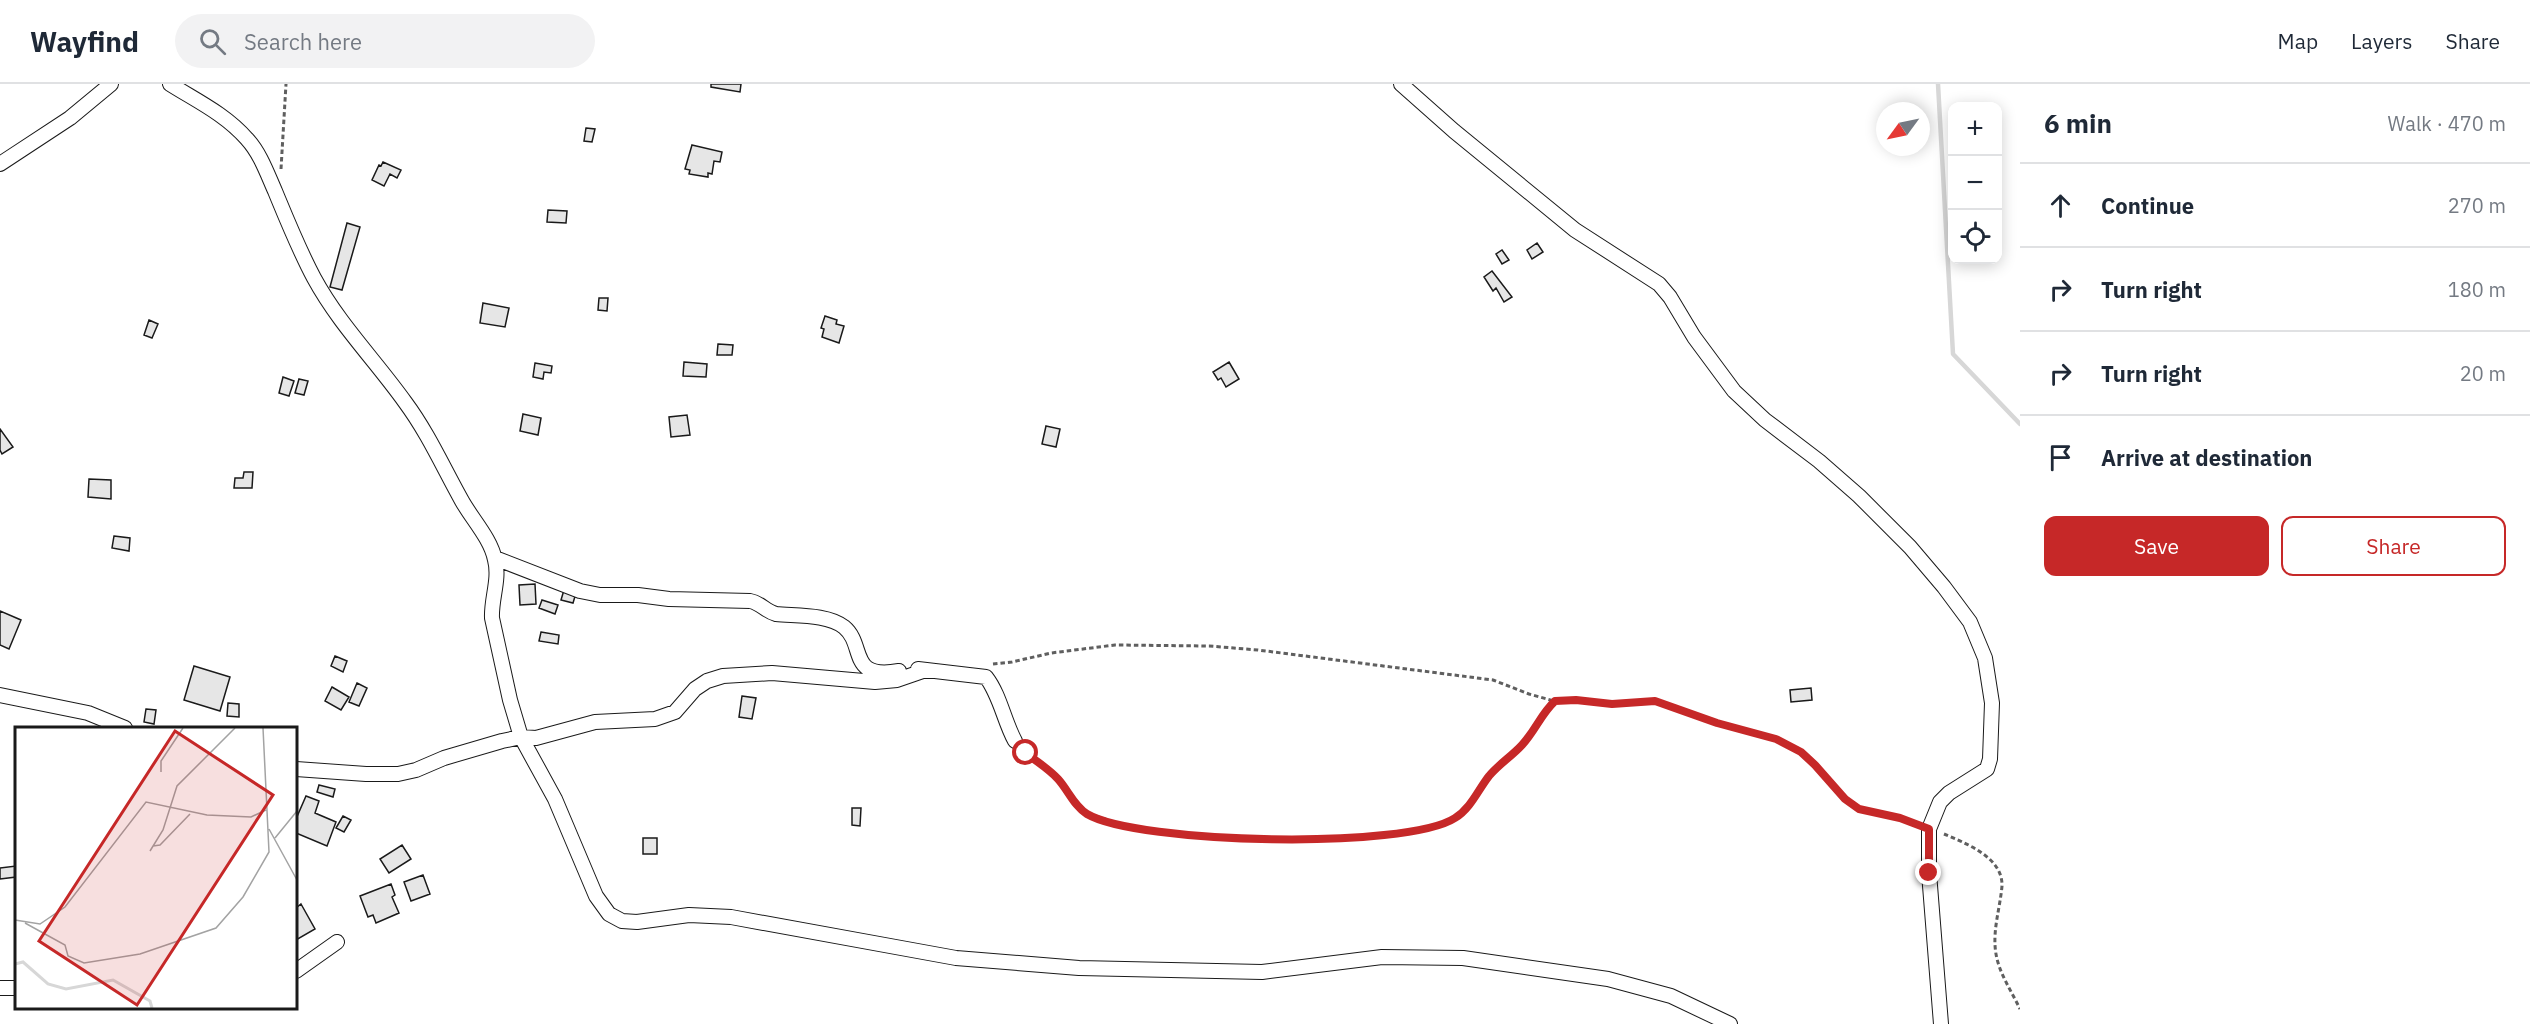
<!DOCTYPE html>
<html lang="en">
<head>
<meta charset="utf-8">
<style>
	body { margin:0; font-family:"IBM Plex Sans",sans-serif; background:#f2f2f3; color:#1f2937 }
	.controls { position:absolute; right:18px; top:18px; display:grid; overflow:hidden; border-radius:12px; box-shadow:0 3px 15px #0003 }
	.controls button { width:54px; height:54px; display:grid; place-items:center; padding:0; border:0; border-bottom:2px solid #e0e1e3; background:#fff; color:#1f2937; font:30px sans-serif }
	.compass { position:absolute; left:1876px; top:18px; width:54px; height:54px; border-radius:50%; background:#fff; box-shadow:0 3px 15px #0003; rotate:237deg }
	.stop { position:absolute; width:18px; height:18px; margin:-14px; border:4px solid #c62828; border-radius:50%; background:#fff }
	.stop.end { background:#c62828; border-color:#fff; box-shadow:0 2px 6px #0008 }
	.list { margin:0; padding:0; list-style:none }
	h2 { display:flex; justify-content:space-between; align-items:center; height:78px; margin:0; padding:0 24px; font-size:26px }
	h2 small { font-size:20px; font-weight:400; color:#747a83 }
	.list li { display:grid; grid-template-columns:39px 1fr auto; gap:18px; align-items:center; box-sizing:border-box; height:84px; padding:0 24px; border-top:2px solid #e0e1e3 }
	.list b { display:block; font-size:22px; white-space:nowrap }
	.list em { font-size:20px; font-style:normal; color:#747a83 }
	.actions { display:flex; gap:12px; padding:18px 24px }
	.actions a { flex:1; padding:14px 0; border:2px solid #c62828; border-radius:12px; text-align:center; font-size:21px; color:#c62828 }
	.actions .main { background:#c62828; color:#fff }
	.icon { flex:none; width:33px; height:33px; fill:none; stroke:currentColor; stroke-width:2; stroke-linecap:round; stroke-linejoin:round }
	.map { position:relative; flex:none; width:2020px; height:940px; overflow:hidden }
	header { display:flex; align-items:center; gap:36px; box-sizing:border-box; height:84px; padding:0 30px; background:#fff; border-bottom:2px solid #e0e1e3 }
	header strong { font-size:28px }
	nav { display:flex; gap:33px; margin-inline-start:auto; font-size:21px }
	.search { width:420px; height:54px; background:#f2f2f3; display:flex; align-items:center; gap:15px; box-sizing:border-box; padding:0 21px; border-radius:33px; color:#747a83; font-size:22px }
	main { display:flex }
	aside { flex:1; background:#fff }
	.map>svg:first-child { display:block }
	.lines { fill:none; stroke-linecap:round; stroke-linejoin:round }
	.stream { stroke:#d7d7d7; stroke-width:4.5 }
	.building { fill:#e6e6e6; stroke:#1a1a1a; stroke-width:1.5 }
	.minor-casing { stroke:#1a1a1a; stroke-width:16 }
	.path { stroke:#5f5f5f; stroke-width:3; stroke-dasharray:4.5 3; stroke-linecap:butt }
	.minor { stroke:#fff; stroke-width:14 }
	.route { stroke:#c62828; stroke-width:8 }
	.inset-river { fill:none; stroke:#d7d7d7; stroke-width:3 }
	.inset-road { fill:none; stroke:#a3a3a3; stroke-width:1.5 }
	.view { fill:#c62828; fill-opacity:0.15; stroke:#c62828; stroke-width:3 }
	.inset-edge { fill:none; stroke:#1a1a1a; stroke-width:3 }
</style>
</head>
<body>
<header>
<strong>Wayfind</strong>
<div class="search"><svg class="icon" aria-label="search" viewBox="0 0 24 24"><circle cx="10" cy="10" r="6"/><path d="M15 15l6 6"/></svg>Search here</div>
<nav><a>Map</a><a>Layers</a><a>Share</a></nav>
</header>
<main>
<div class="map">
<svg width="2020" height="940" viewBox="0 0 2020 940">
	<rect width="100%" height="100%" fill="#fff"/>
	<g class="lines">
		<path class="stream" d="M1938,0L1953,270L2020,340"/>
	</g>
	<path class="building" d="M711,0H741L740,8L711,3Z
		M586,44L595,45L592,58L584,57Z
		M692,61L722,68L720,78L714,77L712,90L708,89V93L689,90L690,86L685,85Z
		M383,78L401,86L397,94L390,90L384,102L372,96L379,81L381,82Z
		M548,126L567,127L566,139L547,138Z
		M347,139L360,143L342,206L330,203Z
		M1537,159L1543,168L1532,175L1527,166Z
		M1502,166L1509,176L1502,180L1496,170Z
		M1492,187L1512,213L1504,218L1496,204L1493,207L1484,193Z
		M599,214H608L607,227L598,226Z
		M483,219L509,224L505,243L480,239Z
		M825,232L837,236L836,240L844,242L839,259L822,253L824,245L821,244Z
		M149,236L158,240L152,254L144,251Z
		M718,260L733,261L732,271H717Z
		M684,278L707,280L706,293L683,292Z
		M1229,278L1239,295L1226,303L1221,294L1218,296L1213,288Z
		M535,279L552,282L551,289L544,288L543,295L533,293Z
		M283,293L294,297L289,312L279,309Z
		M299,295L308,297L304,311L295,309Z
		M523,330L541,334L538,351L520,347Z
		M687,331L690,351L671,353L669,333Z
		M1046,342L1060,345L1056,363L1042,360Z
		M0,345L13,363L2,370L0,366Z
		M244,388H253L252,404H234L235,394H243Z
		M89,395L111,396V415L88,413Z
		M114,452L130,454L129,467L112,464Z
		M535,500L536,520L520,521L519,501Z
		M564,506L576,509L573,519L561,516Z
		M542,516L558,521L555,530L539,524Z
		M0,527L21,536L9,565L0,561Z
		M541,548L559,551L558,560L539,557Z
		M335,572L347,577L343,588L331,582Z
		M194,582L230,593L220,627L184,616Z
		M357,599L367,604L359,622L349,618Z
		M332,603L349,613L341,626L325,617Z
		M1811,604L1812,616L1791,618L1790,606Z
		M742,612L756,614L752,635L739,633Z
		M228,619L239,620V633L227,632Z
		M146,625L156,626L154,640L144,638Z
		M319,701L335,705L333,713L317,708Z
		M306,712L319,717L315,729L336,738L327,762L296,749V735Z
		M852,724H861L860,742L852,741Z
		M343,732L351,736L344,748L336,744Z
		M643,754H657V770H643Z
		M402,761L411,775L389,789L380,775Z
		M16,782V793L0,795V784Z
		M423,791L430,810L411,817L404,798Z
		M391,800L395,811L392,813L399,829L376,839L373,831L368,833L360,812Z
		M301,820L315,845L296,856V824Z"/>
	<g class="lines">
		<g class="minor-casing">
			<path id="minor" d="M170,0C197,17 225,30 247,55C260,69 267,89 275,107C287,136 299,166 314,194C339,240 375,276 405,318C428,349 443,383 462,417C472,435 491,455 495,476C500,495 491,515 492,534L510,616L521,653L555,715L596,812L609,830L622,837L637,838L689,831L731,833L956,874L1079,884L1262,888L1382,873L1463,874L1608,895L1671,912L1730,940
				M1401,0L1454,47L1575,146L1659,200L1670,213L1694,253L1734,307L1765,336L1819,377L1859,412L1910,463L1944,503L1970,538L1985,574L1992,619L1990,675L1987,685L1949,709L1940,718L1929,745V789L1941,940
				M0,80L70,34L111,0
				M495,474L580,507L600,511H638L669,515L750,517C761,519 765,527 776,530C796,532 828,530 844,543C866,561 847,596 899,587
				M918,585L986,593C1000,611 1004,637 1015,657
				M0,611L88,629L125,644
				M296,685L366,690H398L416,686L444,674L502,657L521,653L536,654L595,638L655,635L675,628L695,605L707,597L723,592L772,589L875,598L897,596L926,586
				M296,887L337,858
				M0,904H16"/>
		</g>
		<path class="path" d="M281,85L286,0
			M993,580L1012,578L1051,569L1115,561L1209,562L1258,566L1493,596L1529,610L1554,617
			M1025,668L1052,689L1075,719L1086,729L1136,745L1174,750L1285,756L1393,750L1421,746L1446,739L1457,733L1468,722L1490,692L1525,658L1539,635L1555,617L1576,616L1612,620L1655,617L1717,639L1776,655L1801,668L1815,681L1845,715L1859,725L1900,734L1918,740
			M1944,750C1965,759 2003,773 2002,802C2000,825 1992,847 1996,870C1999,889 2012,908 2020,925"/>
		<use href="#minor" class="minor"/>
	</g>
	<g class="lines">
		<path class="route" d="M1026,669C1037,678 1049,685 1058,695C1068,706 1074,722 1087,730C1138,760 1406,766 1455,734C1471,724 1478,706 1489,692C1499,680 1512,672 1522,661C1535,647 1541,630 1555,617L1576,616L1612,620L1655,617L1717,639L1776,655L1801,668L1815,681L1845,715L1859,725L1900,734L1929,745V789"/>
	</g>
	<g transform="translate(15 643)">
		<rect width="282" height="282" fill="#fff"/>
		<path class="inset-river" d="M0,237L8,235L33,257L51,262L98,253L135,274L137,281"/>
		<path class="inset-road" d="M146,45V34L168,1M254,102L282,153M260,111L282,84M138,119L145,118L175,87M135,124L148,103L162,59L220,1M0,193L25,197L50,180L131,75L192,88L236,90L251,83M10,196L50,218L53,229L69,236L125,227L201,201L228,170L254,125L248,1"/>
		<path class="view" d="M160,4L258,68L122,278L24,214Z"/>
		<rect width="282" height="282" class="inset-edge"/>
	</g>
</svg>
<div class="controls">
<button>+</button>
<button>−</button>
<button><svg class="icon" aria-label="locate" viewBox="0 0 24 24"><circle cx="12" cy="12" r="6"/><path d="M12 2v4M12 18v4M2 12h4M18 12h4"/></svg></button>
</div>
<svg class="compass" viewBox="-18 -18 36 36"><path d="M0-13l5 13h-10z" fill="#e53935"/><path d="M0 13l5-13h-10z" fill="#747a83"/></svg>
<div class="stop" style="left:1026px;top:669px"></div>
<div class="stop end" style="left:1929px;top:789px"></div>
</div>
<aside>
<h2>6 min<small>Walk · 470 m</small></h2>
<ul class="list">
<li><svg class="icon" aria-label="ahead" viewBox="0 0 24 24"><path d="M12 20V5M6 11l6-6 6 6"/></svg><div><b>Continue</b></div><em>270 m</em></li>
<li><svg class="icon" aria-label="right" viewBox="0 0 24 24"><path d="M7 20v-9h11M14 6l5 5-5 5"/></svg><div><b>Turn right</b></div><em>180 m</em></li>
<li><svg class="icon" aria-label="right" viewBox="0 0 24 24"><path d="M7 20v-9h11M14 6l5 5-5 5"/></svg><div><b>Turn right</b></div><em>20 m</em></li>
<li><svg class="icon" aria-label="arrive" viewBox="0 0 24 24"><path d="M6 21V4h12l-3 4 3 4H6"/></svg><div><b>Arrive at destination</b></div></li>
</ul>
<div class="actions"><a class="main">Save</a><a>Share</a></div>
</aside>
</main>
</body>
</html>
